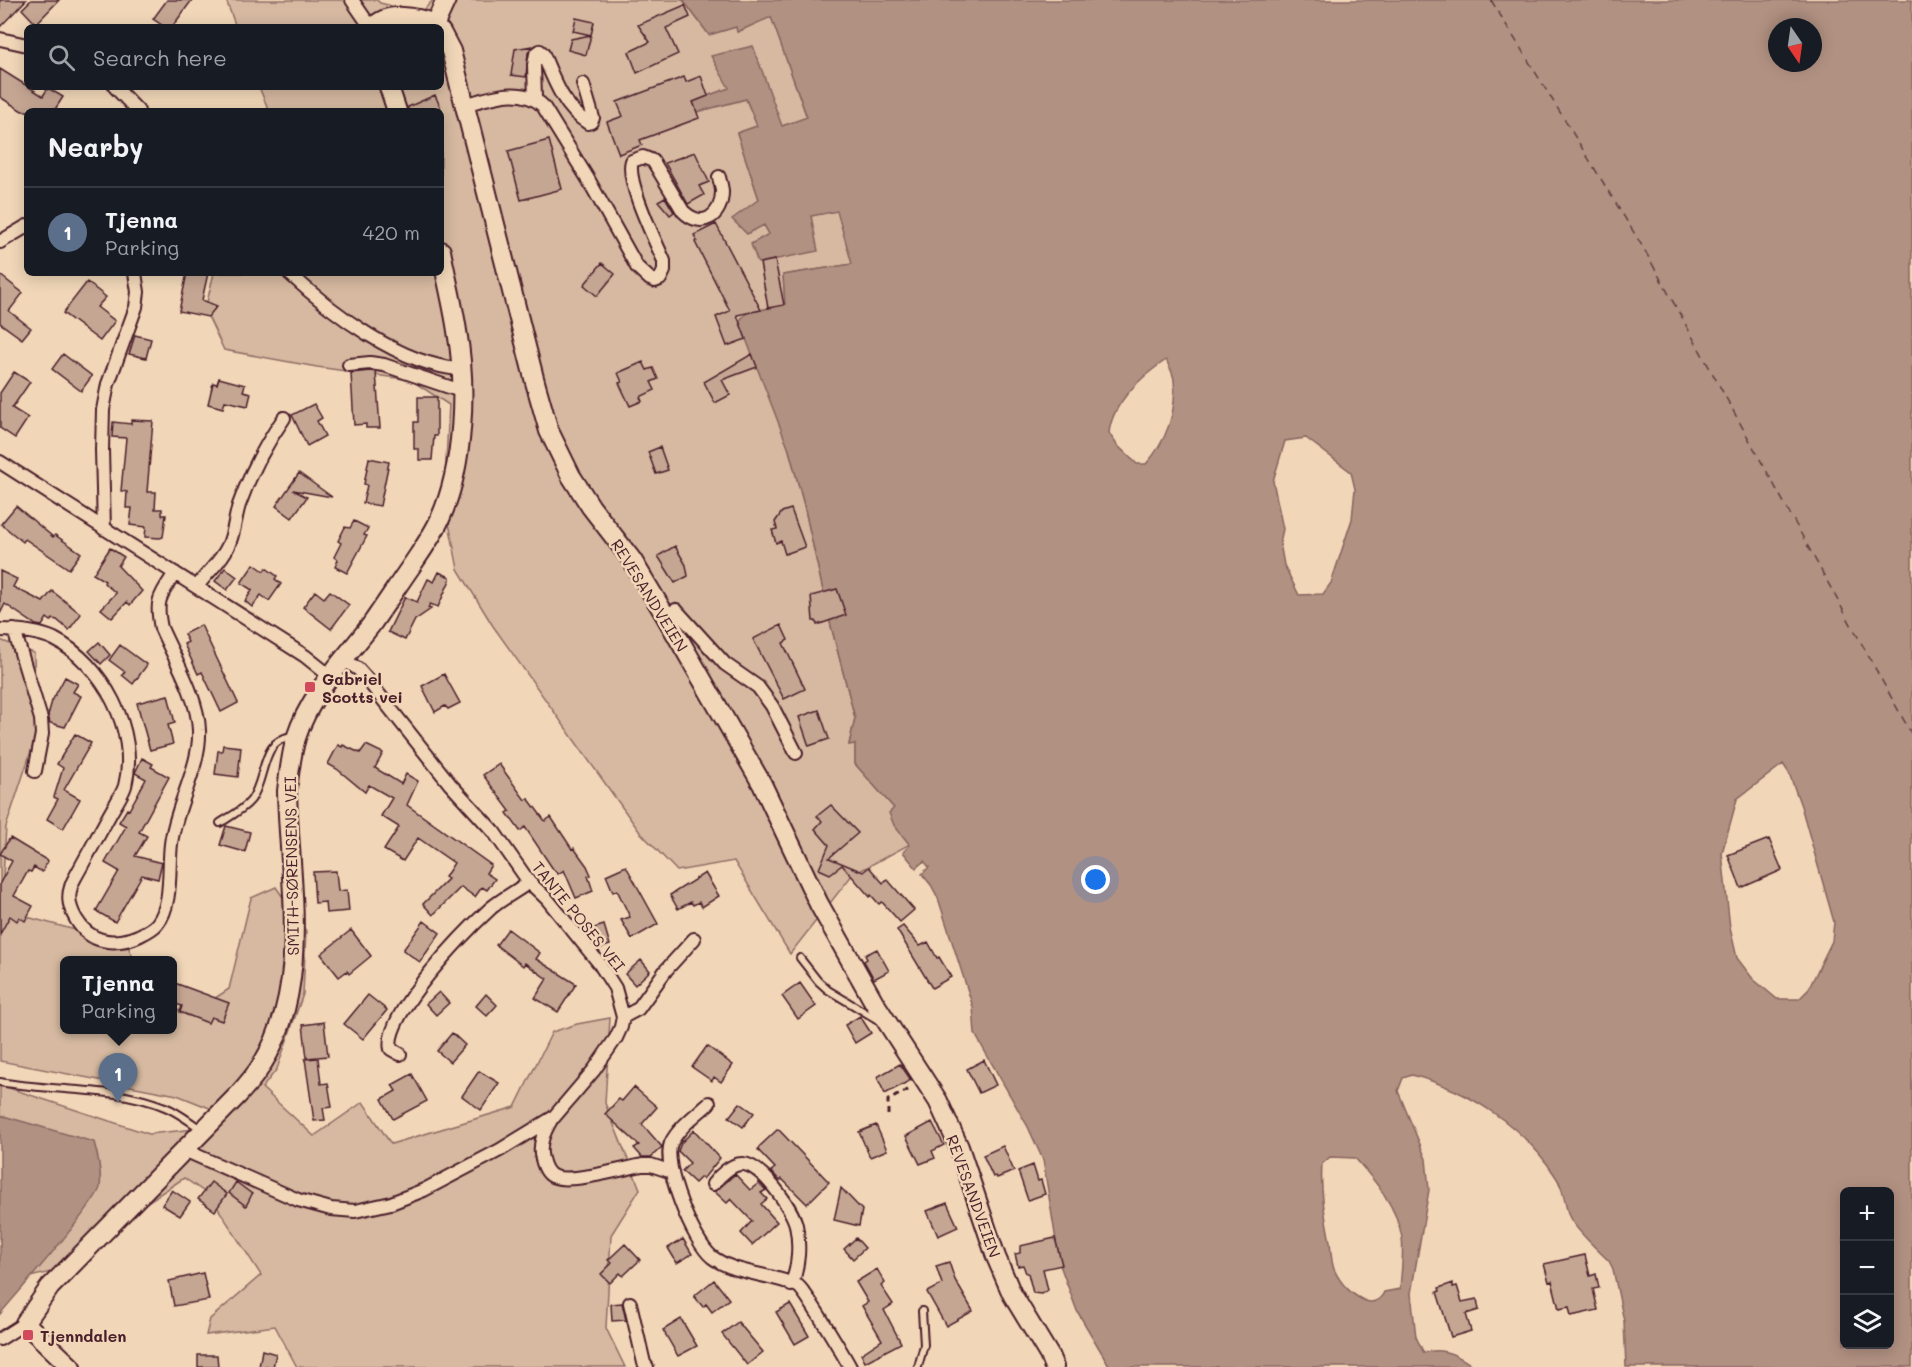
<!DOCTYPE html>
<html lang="en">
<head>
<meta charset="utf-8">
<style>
	body { margin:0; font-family:Mali,sans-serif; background:#242831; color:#f1f3f6 }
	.controls { position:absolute; right:18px; bottom:18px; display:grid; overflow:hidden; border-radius:9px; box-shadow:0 3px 15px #0003 }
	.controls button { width:54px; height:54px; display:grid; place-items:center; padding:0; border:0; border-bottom:2px solid #363941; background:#171b24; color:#f1f3f6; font:30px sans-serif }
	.compass { position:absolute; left:1768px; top:18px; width:54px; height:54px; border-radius:50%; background:#171b24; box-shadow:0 3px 15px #0003; rotate:167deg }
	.you { position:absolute; left:1096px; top:880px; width:21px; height:21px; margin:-15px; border:4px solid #fff; border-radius:50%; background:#1a73e8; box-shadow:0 0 0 9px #1a73e833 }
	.badge { display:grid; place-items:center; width:39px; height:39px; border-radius:50%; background:#d1495b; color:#fff; font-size:20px; font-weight:700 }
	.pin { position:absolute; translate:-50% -50px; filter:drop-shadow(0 2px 3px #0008) }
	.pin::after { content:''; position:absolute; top:32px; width:21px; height:18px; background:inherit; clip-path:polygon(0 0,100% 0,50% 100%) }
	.popup { position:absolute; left:60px; top:956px; width:117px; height:78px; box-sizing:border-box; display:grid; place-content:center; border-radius:9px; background:#171b24; filter:drop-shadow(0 2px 4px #0005); font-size:20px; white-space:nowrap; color:#9ea1a6 }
	.popup b { font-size:22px; color:#f1f3f6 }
	.popup::after { content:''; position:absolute; left:50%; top:100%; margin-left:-12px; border:12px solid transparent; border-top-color:#171b24 }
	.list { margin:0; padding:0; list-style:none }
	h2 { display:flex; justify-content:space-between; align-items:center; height:78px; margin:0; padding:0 24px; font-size:26px }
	h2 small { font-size:20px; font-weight:400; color:#9ea1a6 }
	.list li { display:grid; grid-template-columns:39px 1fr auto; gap:18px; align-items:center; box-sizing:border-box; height:90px; padding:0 24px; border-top:2px solid #363941 }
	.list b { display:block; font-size:22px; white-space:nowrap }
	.list p { margin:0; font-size:20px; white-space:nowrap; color:#9ea1a6 }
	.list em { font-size:20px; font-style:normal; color:#9ea1a6 }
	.icon { flex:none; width:33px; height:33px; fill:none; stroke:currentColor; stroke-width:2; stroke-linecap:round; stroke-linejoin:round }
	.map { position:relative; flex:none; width:1912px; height:1367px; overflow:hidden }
	.search { position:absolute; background:#171b24; box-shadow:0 3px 15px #0003; left:24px; top:24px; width:420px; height:66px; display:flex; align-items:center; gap:15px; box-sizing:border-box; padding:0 21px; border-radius:9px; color:#9ea1a6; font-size:22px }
	.panel { position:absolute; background:#171b24; box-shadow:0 3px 15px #0003; left:24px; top:108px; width:420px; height:168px; border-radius:9px }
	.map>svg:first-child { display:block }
	.green { fill:#d6b9a0; stroke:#906c66; stroke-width:1.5 }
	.water { fill:#b19182; stroke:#88635f; stroke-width:1.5; fill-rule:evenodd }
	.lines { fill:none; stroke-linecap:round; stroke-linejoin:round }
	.ferry { stroke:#643c41; stroke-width:1.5; stroke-dasharray:8 6; stroke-linecap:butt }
	.building { fill:#c5a693; stroke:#4a1f2b; stroke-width:1.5 }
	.lane-casing { stroke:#4a1f2b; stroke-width:10 }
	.street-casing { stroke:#4a1f2b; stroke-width:16 }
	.secondary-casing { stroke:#4a1f2b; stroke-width:22 }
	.path { stroke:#4a1f2b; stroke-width:3; stroke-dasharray:6 4.5; stroke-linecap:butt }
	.lane { stroke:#f1d7b8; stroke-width:6 }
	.street { stroke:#f1d7b8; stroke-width:12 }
	.secondary { stroke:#f1d7b8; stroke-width:18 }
	.poi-dot { fill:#d1495b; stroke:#f1d7b8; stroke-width:2 }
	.labels { text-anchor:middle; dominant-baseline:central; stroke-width:5; stroke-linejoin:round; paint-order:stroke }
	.street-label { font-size:16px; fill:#4a1f2b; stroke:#f1d7b8 }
	.poi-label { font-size:16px; font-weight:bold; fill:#4a1f2b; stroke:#f1d7b8; text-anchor:start }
</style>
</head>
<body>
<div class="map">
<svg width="1912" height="1367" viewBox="0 0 1912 1367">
	<rect width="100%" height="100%" fill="#f1d7b8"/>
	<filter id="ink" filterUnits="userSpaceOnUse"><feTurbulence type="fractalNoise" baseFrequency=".0167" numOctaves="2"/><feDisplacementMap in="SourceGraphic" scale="12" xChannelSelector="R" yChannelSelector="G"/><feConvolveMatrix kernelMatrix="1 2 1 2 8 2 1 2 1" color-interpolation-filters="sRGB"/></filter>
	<g filter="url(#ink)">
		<path class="green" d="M226,0H377L380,3L421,13L433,0H683L709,35L736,27L738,32L771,16L807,118L782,126L712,57L730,88L693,101L697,111L746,99L757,126L737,133L759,199L764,225L769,234L751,244L811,216L837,210L853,264L783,275L785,304L756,311L789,450L804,505L830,622L855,718L849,744L855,743V764L894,808V825L910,844L852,875L790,954L734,861L677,871L639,831L493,626L458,569L444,498L449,405L411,380L317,367L224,350L205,310L214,273H441V111H269L259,87H441V27H236Z
			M0,640L34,653L36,736L6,827L1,910L127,944L134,960H64V1030H172V1006L188,1016L229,989L251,898L276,887L306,931L303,994L277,1069L262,1088L314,1136L363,1102L391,1144L515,1107L552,1032L577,1024L610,1018L605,1103L640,1189L611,1235L606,1328L625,1367H297L275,1326L206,1335L210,1319L261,1275L210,1196L184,1178L105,1230L72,1267L30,1277L76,1222L7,1118L0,1115V1085L149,1134L204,1128L212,1109L177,1095L0,1061Z"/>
		<path class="water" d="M683,0H1912V1367H1626L1624,1321L1613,1269L1609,1261C1598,1250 1575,1230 1569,1216C1564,1203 1564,1188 1556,1177C1524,1126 1468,1090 1412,1075L1403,1078L1398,1091L1426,1159L1429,1190L1411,1293L1416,1337L1424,1353C1442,1346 1460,1356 1474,1367H1110L1077,1311L1060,1265L1043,1160L1028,1127L975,1034L973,1007L938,898L931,885L922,874L929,867L924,861L916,868L903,852L910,845L894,825L889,813L894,808L855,764V744L849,745L855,718L830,622L804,505L789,450L739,321L755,305L757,311L785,304L783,275L852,264L837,211L811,216L818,251L758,263L751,244L769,234L764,225L747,234L732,219L759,199L737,133L757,126L746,99L697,112L693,101L729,88L711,56L753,46L782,126L807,117L771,17L737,32L736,27L709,35ZM1777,27H1813V63H1777ZM1166,360C1169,366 1174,374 1174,381C1177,412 1166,442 1146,464H1137L1117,445L1109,433C1112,403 1142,376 1166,360ZM1306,438L1351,472L1355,489L1352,519L1331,583L1323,594L1299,595L1284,565L1280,543L1283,529L1273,481L1285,441ZM1783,764L1789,773L1801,806L1834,922L1832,941L1808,990L1799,999H1777L1753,979L1737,958L1730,928L1722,853L1737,799ZM1330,1157L1355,1158C1375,1181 1397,1206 1402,1238C1404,1253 1401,1274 1400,1289L1384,1292C1381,1299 1374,1304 1366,1301C1352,1296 1340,1283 1334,1269C1331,1261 1331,1250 1330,1242C1325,1216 1320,1191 1322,1164ZM1844,1192H1890V1344H1844Z
			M0,1115L94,1142C98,1156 102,1172 100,1187C99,1201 15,1296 0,1314Z"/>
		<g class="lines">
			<path class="ferry" d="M1491,0L1644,249L1912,735"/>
		</g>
		<path class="building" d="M0,0H26L0,27Z
			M31,0H59L36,24L22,9Z
			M167,0H192L172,27H165L153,19Z
			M685,5L690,17L666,28L678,54L637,73L629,52L650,42L638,25Z
			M576,18L594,22L591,35L573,31Z
			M591,35L586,55L568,50L571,39Z
			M532,46L528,53L526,77L511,75L515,49Z
			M0,69L43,96L48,88L63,97L54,111H22L0,97Z
			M701,76L708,96L693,102L699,118L640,140L642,145L619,154L607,122L623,116L617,102L684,77L686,82Z
			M435,95L442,111H408V107Z
			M549,140L562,189L521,200L508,151Z
			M695,152L709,182L699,186L704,195L688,204L665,163Z
			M665,197L674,212L670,215L658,201Z
			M716,224L761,310L737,315L746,339L727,346L716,317L730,311L695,242L697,241L694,235Z
			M775,260L784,305L768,308L760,263Z
			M602,263L615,274L597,296L584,285Z
			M187,273H208L202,300L217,306L208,317L179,311Z
			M0,275L23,293L9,311L31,328L22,339L0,323Z
			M87,282L106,297L97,307L115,321L100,341L63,313Z
			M135,335L151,339L146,358L129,354Z
			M63,354L92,376L81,391L52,369Z
			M752,354L757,367L722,380L730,395L715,403L704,382Z
			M643,362L647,370L653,368L658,379L651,382L655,390L640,397L642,401L630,406L619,383L622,382L618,373Z
			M370,371L376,372L380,428H366V424L354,425L351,373Z
			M14,372L30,382L12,408L28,418L15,438L0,428V393Z
			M219,378L245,385L243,391L251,393L248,406L225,401L223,408L208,404L213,383L217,384Z
			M418,397H437V436H434L432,460H419V449H414V422H418Z
			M314,404L322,418L317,421L325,436L307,446L292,415Z
			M131,420L153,421L147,492H156L155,509H162V515H166L163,537L160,538L145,537L146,527L130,525L132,508H126L127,492L121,491L126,438L112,437L113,422L131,424Z
			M660,447L668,470L656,474L648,452Z
			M369,458L389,462L380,506L363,503L367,485L364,484Z
			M299,473L332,497L293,490L307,497L292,518L276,506Z
			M16,506L53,537L55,535L81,553L69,569L25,539L23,542L1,524Z
			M791,509L805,547L785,554L781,541L776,543L772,530L777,529L775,522L782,512Z
			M354,521L368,528L364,535L367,536L347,573L335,567L338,560L334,557L341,543L338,541L345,527L350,528Z
			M675,546L686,565L688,576L675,583L658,556Z
			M110,548L124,557L118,566L142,591L130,605L127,602L112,618L101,609L116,593L104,583L105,581L93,574Z
			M254,564L264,571L266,568L277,576L275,579L281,584L269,601L261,595L252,607L245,601L253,589L252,590L241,583Z
			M225,568L237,577L227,590L215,581Z
			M0,571L17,579L13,587L43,602L52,591L81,614L69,630L57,620L53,619L51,621L47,618L42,626L36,625L5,604L0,614Z
			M439,572L450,577V580L438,607L430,604L428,608L431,609L415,620L405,640L388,632L405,597L417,602L428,579L434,582Z
			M837,589L846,615L817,625L816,621H813L811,596Z
			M315,591L324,598L330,591L349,605L331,629L303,607Z
			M201,625L238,703L221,712L202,672L198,674L184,644L188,642L184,634Z
			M781,625L788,640L783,643L805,689L784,699L753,639Z
			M99,642L110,655L101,664L89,651Z
			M120,645L147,665L133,684L122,675L125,672L109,660Z
			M444,674L460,703L448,709L445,706L435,712L422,686Z
			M65,677L78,684L73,692L81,696L65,727L50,723L48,715L52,701Z
			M168,695L175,723L168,725L173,744L150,750L137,703Z
			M819,710L829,739L809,746L799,717Z
			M75,734L91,743L64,790L80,799L63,829L47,819L58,799L54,797L63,768L57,764Z
			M223,745L241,747L238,777L215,774L218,751H222Z
			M338,745L342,747L343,745L360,753L366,745L383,753L375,768L401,784L406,774L418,781L407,805L491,865L486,873L495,879L487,890L482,887L475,897L461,887L433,915L423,904L448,879L445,877L454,863L418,838L403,861L384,850L399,827L381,816L392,798L369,785L365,792L337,769L328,764Z
			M142,758L153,764L151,767L169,777L139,832L147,836L135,856L162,863L161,866L158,879L142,875L115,922L96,911L119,871L105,863L126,826L119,822L127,809L129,810L146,779L135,773Z
			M499,764L525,800L528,798L545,821L551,817L572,849L574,848L587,866L591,875L588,876L593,891L576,898L564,870L558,874L553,869L525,827L520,831L507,813L510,811L483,775Z
			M831,805L858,833L829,858L863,872L869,867L883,883L887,879L914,910L900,922L882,902L879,904L871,895L870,897L842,865L830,874L819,869L829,845L815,829L822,821L817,816Z
			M226,826L250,832L245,852L220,845Z
			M10,838L48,861L42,872L34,867L31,872L28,871L14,896L33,906L25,921L19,917L17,921L10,916L0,934V883L12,861L0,854Z
			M1769,839L1782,870L1741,888L1728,855Z
			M626,866L658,924L632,939L621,920L630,917L617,890L613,892L606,875Z
			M336,871L338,891L347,890L349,911L326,913L325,902L315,903L313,872Z
			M705,873L719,896L702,907L699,902L693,905L691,902L678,909L670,895Z
			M424,921L440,933L420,962L403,950Z
			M604,925L610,945L598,949L591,929Z
			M903,926L920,946L928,942L937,958L939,957L951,977L932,988L897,930Z
			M508,929L540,953L536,959L576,984L558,1012L535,998L547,979L525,963L523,966L496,945Z
			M351,930L371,956L349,974L347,971L339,977L321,954Z
			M877,949L889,971L874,979L864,961L867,959L865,955Z
			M641,960L650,971L635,985L625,974Z
			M172,982L229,1003L222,1021L211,1017L208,1023L180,1012L182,1006L172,1003Z
			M800,983L816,1006L798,1019L782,996Z
			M439,992L449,1003L436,1015L426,1004Z
			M486,994L497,1005L487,1016L476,1006Z
			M368,995L387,1010L363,1039L344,1024Z
			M860,1016L871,1033L855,1043L845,1025Z
			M324,1022L328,1056L307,1058L303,1025Z
			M452,1033L465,1045L450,1062L437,1051Z
			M707,1046L733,1065L721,1082L714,1077L712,1081L692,1067Z
			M318,1058L321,1084L328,1083L332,1107L323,1108L325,1120L314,1121L305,1059Z
			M984,1060L996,1085L979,1093L967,1069Z
			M900,1064L911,1080L885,1094L877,1077Z
			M479,1071L499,1083L481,1110L462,1096Z
			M412,1074L427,1101L393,1119L382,1099L396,1091L392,1085Z
			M634,1087L657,1107L642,1124L662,1147L651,1157H642L634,1148L639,1145L605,1114L619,1099L622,1101Z
			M740,1103L754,1113L743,1127L729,1117Z
			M932,1122L944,1145L932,1151L935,1158L920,1164L906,1136Z
			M876,1125L887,1150L870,1157L859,1132Z
			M778,1129L829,1182L807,1204L782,1179L780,1181L771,1171L775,1168L758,1150L759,1147Z
			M694,1130L720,1158L703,1179L701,1177L695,1183L682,1171L690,1163L678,1151L681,1143Z
			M1003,1146L1014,1171L997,1178L996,1176L993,1177L983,1155Z
			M1033,1165L1038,1181L1041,1180L1045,1194L1028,1200L1018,1171Z
			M735,1174L750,1190L759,1183L766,1190L761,1193L767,1199L761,1204L777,1222L752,1245L741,1233L752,1221L731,1199L727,1203L715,1192Z
			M211,1182L227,1194L215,1211L198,1199Z
			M236,1182L252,1194L246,1206L229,1193Z
			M841,1188L862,1210L859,1226L834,1220Z
			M172,1190L190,1202L180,1216L162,1205Z
			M947,1203L958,1227L938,1236L927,1211Z
			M856,1238L865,1248L853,1259L844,1249Z
			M1055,1238L1062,1265L1043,1269L1048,1290L1041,1294L1033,1293L1028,1273H1026L1023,1265L1018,1266L1015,1254L1020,1253V1246Z
			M683,1239L692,1254L677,1263L668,1248Z
			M625,1244L640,1260L623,1276L620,1273L610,1283L601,1274L612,1263L608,1260Z
			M1585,1255L1590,1276L1596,1274L1599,1288L1593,1289L1598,1310L1571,1316L1569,1307L1559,1309L1552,1281L1549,1282L1544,1264Z
			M949,1262L955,1280L973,1311L946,1326L927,1292L942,1284L936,1266Z
			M877,1269L885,1283L881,1286L893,1304L884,1310L901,1343L865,1362L861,1354L882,1340L862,1306L868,1302L856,1282Z
			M203,1273L209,1300L174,1306L169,1281Z
			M714,1280L729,1299L712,1312L706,1304L703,1307L694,1296Z
			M1453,1283V1287L1457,1286L1462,1302L1477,1299L1479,1310L1466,1314L1471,1331L1451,1337L1437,1292L1440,1291L1439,1288Z
			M622,1303L626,1320L612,1321L611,1304Z
			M790,1304L809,1336L795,1344L776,1312Z
			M681,1319L697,1346L678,1356L663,1330Z
			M738,1322L763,1352L747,1365L722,1334Z
			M262,1350L276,1354L273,1367H259Z
			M198,1355H217L218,1367H198Z"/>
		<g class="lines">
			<g class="lane-casing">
				<path id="lane" d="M220,823C231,816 243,810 251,800C267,778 260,739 293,736
					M800,958L818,981L828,990L878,1020
					M0,1082C55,1092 113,1086 165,1107C178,1112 190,1122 201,1129
					M918,1367L924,1345L922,1311"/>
			</g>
			<g class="street-casing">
				<path id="street" d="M352,0L365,19L374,27
					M0,39L27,45
					M115,87L138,111
					M535,98L534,65L536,54L540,51L543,54C553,78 564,109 588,123L591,122L593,118L583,84
					M464,105C491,98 521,85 543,106L588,179L637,267L650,279L655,281L660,279L664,271V261C655,240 625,180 632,161L643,157L653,161L683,211C702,230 722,216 722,192C722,187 720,182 719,177
					M0,242L27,226
					M289,273C331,312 401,366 461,369
					M349,365L370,363L384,365L461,391
					M0,462L305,656L330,676
					M104,529L102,450L103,410L108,384L136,307L138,292L135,273
					M197,587C206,573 221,562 228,546C234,534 235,518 239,505C250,474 265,445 284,418
					M665,615L676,610L725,664L758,687L772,706L796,753
					M0,630C18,630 37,631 54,639C103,664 139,731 125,786C122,795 115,805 110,814C99,834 88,854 77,874C75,878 72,882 71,887C64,907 81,935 102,940C113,943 128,941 138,936C144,933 152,930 157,924C173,905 168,867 171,844C175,807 201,766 199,730C198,697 174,658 161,628C155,600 160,596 175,573
					M14,630L41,719L42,734L35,771
					M623,1017L638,1009L666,970L694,939
					M400,1054L391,1049C382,1016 467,930 491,908C503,898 517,891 529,882
					M709,1103C696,1115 679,1127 671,1143C662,1165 693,1242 712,1257C736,1275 771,1273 798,1286C805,1290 844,1356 850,1367
					M551,1120C544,1132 538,1145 542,1159C544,1167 547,1175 555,1177C571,1183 623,1169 642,1165H651L672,1172
					M184,1150L298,1200L331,1209L355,1211L391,1203L424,1190L500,1150L554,1117L594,1070L616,1038L621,1027L623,1017L615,988L599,963L547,899L529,882L494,832L450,784L366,678L358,669L343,659
					M713,1184C719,1176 732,1163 743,1164C762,1165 792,1208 796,1225C800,1244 799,1267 791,1285
					M630,1303L644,1363L647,1367
					M0,1339L25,1323"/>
			</g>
			<g class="secondary-casing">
				<path id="secondary" d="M435,24L446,0
					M374,27C388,11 417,17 435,24
					M441,32L451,51L535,382L549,431L571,476L591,507L632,560L665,615L762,784L819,904L874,1002L938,1101L959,1147L996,1257L1012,1294L1049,1355L1054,1367
					M389,87L397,111
					M71,1367L25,1323L50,1287L238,1095C246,1086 255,1076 261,1066C312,986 289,881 287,791C289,773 291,755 296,738C310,694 344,660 371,625C385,605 398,585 412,565C422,550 433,535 440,519C464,466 467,387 457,331C453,304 446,277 441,251"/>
			</g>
			<path class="path" d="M888,1115V1100L910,1089"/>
			<use href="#lane" class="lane"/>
			<use href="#street" class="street"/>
			<use href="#secondary" class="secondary"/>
		</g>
	</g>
	<g class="poi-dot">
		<rect x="304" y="681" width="12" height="12" rx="3"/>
		<rect x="22" y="1329" width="12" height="12" rx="3"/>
	</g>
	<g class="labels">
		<g class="street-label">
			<text transform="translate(650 595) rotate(58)">REVESANDVEIEN</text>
			<text transform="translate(291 866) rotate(-91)">SMITH-SØRENSENS VEI</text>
			<text transform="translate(579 916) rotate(51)">TANTE POSES VEI</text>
			<text transform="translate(974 1196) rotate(70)">REVESANDVEIEN</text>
		</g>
		<g class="poi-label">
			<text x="322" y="678">Gabriel<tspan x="322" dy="18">Scotts vei</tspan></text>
			<text x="40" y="1335">Tjenndalen</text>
		</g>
	</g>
</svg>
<div class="controls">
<button>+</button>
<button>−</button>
<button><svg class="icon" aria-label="layers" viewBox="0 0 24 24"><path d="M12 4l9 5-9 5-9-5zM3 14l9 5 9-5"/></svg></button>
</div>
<svg class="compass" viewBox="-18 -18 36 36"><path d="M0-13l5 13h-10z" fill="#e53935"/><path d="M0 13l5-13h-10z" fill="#9ea1a6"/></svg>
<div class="you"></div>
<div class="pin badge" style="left:118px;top:1103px;background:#5c6f8a">1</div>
<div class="popup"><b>Tjenna</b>Parking</div>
<div class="search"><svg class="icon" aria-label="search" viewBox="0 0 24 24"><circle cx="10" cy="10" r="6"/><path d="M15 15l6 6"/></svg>Search here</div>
<section class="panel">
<h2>Nearby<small></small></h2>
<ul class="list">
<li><span class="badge" style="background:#5c6f8a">1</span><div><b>Tjenna</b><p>Parking</p></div><em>420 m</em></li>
</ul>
</section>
</div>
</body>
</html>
